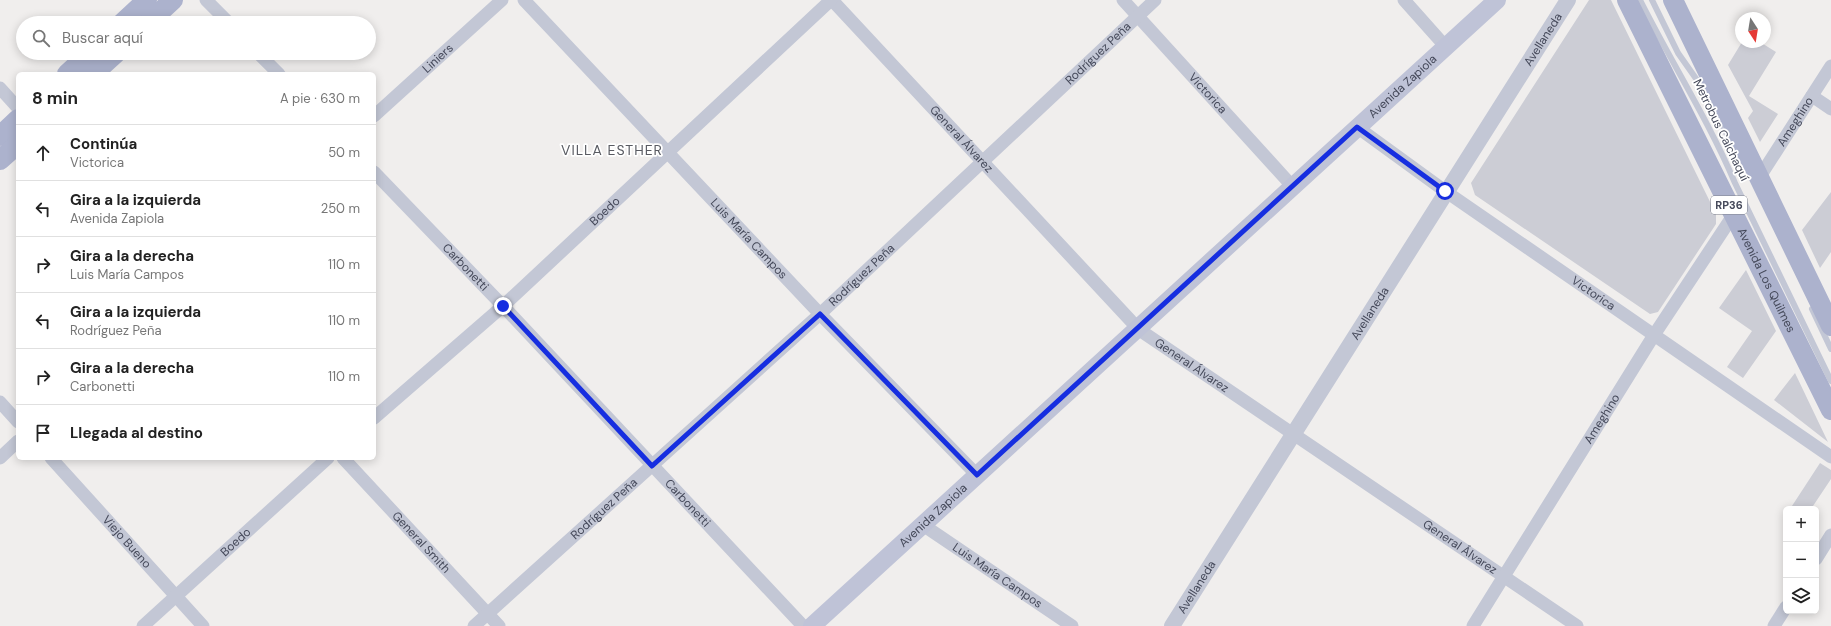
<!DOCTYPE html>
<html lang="es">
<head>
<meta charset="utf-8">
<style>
	body { margin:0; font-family:"DM Sans",sans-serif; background:#f2f2f2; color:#222 }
	.controls { position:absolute; right:12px; bottom:12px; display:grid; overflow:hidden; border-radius:6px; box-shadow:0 2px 10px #0003 }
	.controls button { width:36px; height:36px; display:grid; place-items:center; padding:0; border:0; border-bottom:1px solid #e0e0e0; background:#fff; color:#222; font:20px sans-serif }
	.compass { position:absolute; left:1735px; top:12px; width:36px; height:36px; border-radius:50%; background:#fff; box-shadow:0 2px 10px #0003; rotate:168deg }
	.stop { position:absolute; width:12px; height:12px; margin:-9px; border:3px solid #162ee0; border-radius:50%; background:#fff }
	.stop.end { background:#162ee0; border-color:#fff; box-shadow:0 1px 4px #0008 }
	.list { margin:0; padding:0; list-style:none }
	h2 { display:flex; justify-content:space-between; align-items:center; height:52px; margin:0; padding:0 16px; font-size:17px }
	h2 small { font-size:13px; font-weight:400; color:#767676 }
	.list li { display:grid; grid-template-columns:26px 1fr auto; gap:12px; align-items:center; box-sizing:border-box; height:56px; padding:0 16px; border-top:1px solid #e0e0e0 }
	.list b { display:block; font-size:15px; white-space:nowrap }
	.list p { margin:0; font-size:13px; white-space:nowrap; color:#767676 }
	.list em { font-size:13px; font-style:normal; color:#767676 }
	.icon { flex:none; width:22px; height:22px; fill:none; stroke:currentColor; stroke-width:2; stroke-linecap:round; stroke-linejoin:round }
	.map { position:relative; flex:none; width:1831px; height:626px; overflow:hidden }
	.search { position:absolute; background:#fff; box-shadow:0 2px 10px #0003; left:16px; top:16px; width:360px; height:44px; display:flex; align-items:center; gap:10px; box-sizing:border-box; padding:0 14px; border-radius:22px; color:#767676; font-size:15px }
	.panel { position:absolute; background:#fff; box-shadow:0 2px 10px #0003; left:16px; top:72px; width:360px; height:388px; border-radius:6px }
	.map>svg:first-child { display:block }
	.building { fill:#cccdd5 }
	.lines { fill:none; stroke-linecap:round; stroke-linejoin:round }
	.service { stroke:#c3c7d5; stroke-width:6 }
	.minor { stroke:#c3c7d5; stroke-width:13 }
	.tertiary { stroke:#c3c7d5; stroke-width:16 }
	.secondary { stroke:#bfc3d7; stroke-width:18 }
	.primary { stroke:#acb2cd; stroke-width:20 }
	.route { stroke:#162ee0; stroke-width:5 }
	.labels { text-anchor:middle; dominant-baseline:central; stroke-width:3.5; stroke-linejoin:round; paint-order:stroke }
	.shield { fill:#fff; stroke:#7d808c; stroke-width:1 }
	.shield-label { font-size:11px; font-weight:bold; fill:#45495a }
	.street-label { font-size:12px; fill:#45495a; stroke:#fff }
	.quarter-label { font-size:14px; letter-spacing:1px; fill:#595b62; stroke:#fff }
</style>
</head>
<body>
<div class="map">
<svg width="1831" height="626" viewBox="0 0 1831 626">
	<rect width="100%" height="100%" fill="#f0eeed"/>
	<path class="building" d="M1589,0H1611L1716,214V224L1658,312L1650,314L1475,195L1471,183Z
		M1742,42H1760L1776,52L1749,96L1778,114L1760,142L1748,118L1753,111L1728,65Z
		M1831,192V252L1820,268L1802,230Z
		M1746,270L1776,331L1743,378L1727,367L1752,331L1719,308Z
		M1795,373L1828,442L1774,400Z
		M1820,463L1831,470V479L1811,509H1790Z"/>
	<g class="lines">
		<path class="service" d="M1640,0C1671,62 1708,119 1735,183L1831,381
			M1652,0L1678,53L1704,90L1740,160
			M1812,309L1831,349"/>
		<g class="minor">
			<path d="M206,0L229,23"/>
			<path id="s1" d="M524,0L820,314L977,475"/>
			<path id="s2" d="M832,0L1131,321L1144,333L1577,626"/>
			<path id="s3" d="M1123,0L1293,187"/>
			<path d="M1404,0L1445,46"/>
			<path d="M258,53L279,74"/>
			<path d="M0,88L18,108"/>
			<path d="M1812,96L1831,109"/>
			<path id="s4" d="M374,116L502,0"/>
			<path id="s5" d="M1357,127L1445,191L1831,457"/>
			<path id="s6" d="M374,172L503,306L803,626"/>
			<path id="s7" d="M1759,178L1831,66"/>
			<path d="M0,402L18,422"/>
			<path id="s8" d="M374,418L503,306L831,0"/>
			<path d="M0,458L18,441"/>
			<path id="s9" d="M51,458L203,626"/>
			<path id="s10" d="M343,458L499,626"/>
			<path id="s11" d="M923,525L1072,626"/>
			<path d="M1816,559L1831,535"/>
			<path id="s12" d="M143,626L328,458"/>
			<path id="s13" d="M474,626L820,314L1155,0"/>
			<path id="s14" d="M1473,626L1654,335L1734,214"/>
			<path d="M1774,626L1786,607"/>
		</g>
		<path class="tertiary" id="s15" d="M1172,626L1568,0"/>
		<path class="secondary" id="s16" d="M812,626L1497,0"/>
		<g class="primary">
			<path id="s17" d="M1627,0L1831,410"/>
			<path d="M1673,0L1831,326"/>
			<path d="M122,23L147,0"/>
			<path d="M148,23L173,0"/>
			<path d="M67,74L90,53"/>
			<path d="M93,74L116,53"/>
			<path d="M0,136L18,119"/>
			<path d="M0,160L18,144"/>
		</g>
	</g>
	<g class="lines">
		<path class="route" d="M503,306L652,466L820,314L977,475L1357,127L1445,191"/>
	</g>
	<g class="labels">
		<rect class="shield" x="1711" y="196" width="36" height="18" rx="3"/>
		<g class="shield-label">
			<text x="1729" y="205">RP36</text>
		</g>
		<g class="street-label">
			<text stroke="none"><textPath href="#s15" startOffset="694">Avellaneda</textPath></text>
			<text stroke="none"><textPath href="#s13" startOffset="847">Rodríguez Peña</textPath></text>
			<text stroke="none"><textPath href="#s4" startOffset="86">Liniers</textPath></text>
			<text stroke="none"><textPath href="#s16" startOffset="800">Avenida Zapiola</textPath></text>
			<text stroke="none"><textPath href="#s3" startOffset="126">Victorica</textPath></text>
			<text stroke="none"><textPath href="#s7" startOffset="67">Ameghino</textPath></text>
			<text transform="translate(1721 130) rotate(64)">Metrobus Calchaquí</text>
			<text stroke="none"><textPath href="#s2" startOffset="190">General Álvarez</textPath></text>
			<text stroke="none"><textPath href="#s8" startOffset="310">Boedo</textPath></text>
			<text stroke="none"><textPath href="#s1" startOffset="328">Luis María Campos</textPath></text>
			<text stroke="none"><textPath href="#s6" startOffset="132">Carbonetti</textPath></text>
			<text stroke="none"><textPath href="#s13" startOffset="523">Rodríguez Peña</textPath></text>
			<text stroke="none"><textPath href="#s17" startOffset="313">Avenida Los Quilmes</textPath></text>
			<text stroke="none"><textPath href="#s5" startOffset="289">Victorica</textPath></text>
			<text stroke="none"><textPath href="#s15" startOffset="370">Avellaneda</textPath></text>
			<text stroke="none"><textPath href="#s2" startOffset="514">General Álvarez</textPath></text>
			<text stroke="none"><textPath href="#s14" startOffset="244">Ameghino</textPath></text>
			<text stroke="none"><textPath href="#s6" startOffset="456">Carbonetti</textPath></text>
			<text stroke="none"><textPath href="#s13" startOffset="175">Rodríguez Peña</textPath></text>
			<text stroke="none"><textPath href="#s16" startOffset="164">Avenida Zapiola</textPath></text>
			<text stroke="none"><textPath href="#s9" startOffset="113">Viejo Bueno</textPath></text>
			<text stroke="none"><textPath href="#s12" startOffset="125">Boedo</textPath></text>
			<text stroke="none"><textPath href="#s10" startOffset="115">General Smith</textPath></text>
			<text stroke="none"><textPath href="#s2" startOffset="838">General Álvarez</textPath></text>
			<text stroke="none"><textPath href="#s11" startOffset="90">Luis María Campos</textPath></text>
			<text stroke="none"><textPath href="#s15" startOffset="46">Avellaneda</textPath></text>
		</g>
		<g class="quarter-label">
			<text x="612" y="150">VILLA ESTHER</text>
		</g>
	</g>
</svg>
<div class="controls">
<button>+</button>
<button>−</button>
<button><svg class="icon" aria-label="layers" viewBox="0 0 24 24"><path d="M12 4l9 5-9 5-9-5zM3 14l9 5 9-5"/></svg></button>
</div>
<svg class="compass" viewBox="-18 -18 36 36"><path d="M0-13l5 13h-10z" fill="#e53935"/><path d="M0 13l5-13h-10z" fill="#767676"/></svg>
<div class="stop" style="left:1445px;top:191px"></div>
<div class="stop end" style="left:503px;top:306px"></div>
<div class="search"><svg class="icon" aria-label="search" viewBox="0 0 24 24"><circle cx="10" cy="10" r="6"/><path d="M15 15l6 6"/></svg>Buscar aquí</div>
<section class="panel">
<h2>8 min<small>A pie · 630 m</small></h2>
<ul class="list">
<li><svg class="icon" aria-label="ahead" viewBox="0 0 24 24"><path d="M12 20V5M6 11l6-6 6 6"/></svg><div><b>Continúa</b><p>Victorica</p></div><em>50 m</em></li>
<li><svg class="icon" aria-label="left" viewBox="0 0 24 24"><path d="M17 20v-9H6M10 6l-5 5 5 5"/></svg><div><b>Gira a la izquierda</b><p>Avenida Zapiola</p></div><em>250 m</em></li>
<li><svg class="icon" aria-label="right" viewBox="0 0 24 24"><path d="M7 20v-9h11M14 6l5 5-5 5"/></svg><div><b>Gira a la derecha</b><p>Luis María Campos</p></div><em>110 m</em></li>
<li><svg class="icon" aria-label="left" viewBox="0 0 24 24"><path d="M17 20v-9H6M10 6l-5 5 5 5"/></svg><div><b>Gira a la izquierda</b><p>Rodríguez Peña</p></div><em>110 m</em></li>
<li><svg class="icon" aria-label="right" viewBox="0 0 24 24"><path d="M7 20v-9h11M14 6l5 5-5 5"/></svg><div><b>Gira a la derecha</b><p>Carbonetti</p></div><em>110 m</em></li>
<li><svg class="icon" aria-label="arrive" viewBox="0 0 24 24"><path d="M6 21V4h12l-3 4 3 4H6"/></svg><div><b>Llegada al destino</b></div></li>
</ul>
</section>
</div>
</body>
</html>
